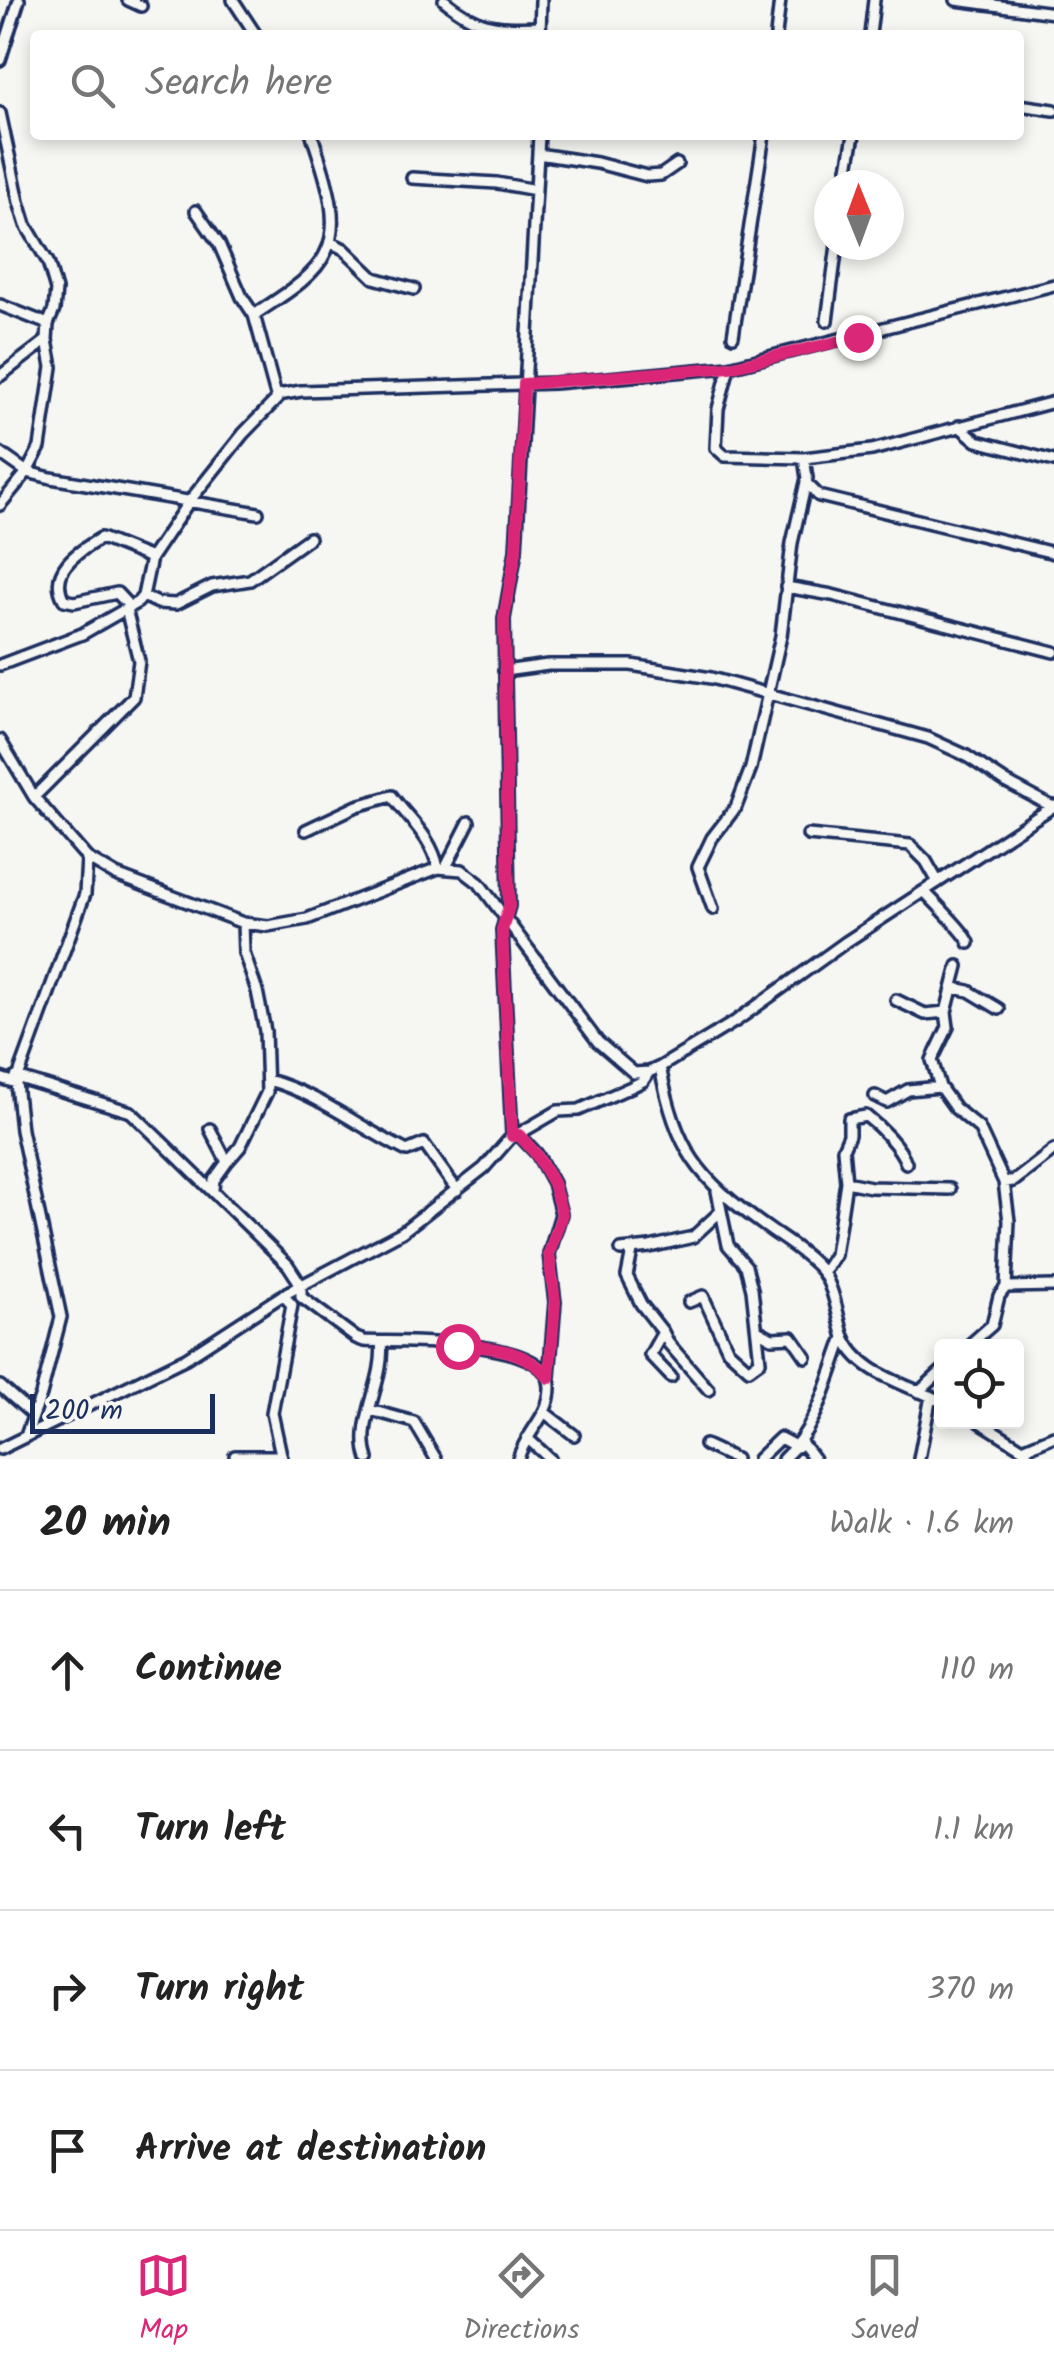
<!DOCTYPE html>
<html lang="en">
<head>
<meta charset="utf-8">
<style>
	body { margin:0; font-family:Kalam,sans-serif; background:#f6f6f6; color:#222 }
	.controls { position:absolute; right:30px; bottom:30px; display:grid; overflow:hidden; border-radius:10px; box-shadow:0 5px 15px #0003 }
	.controls button { width:90px; height:90px; display:grid; place-items:center; padding:0; border:0; border-bottom:2px solid #e0e0e0; background:#fff; color:#222; font:50px sans-serif }
	.compass { position:absolute; left:814px; top:170px; width:90px; height:90px; border-radius:50%; background:#fff; box-shadow:0 5px 15px #0003; rotate:359deg }
	.scale { position:absolute; left:30px; bottom:25px; width:185px; box-sizing:border-box; padding-left:10px; border:5px solid #1b2f5e; border-top:0; font-size:28px; line-height:35px; white-space:nowrap; color:#1b2f5e; -webkit-text-stroke:8px #f6f6f2; paint-order:stroke }
	.stop { position:absolute; width:30px; height:30px; margin:-22px; border:8px solid #db2777; border-radius:50%; background:#fff }
	.stop.end { background:#db2777; border-color:#fff; box-shadow:0 2px 10px #0008 }
	.list { margin:0; padding:0; list-style:none }
	h2 { display:flex; justify-content:space-between; align-items:center; height:130px; margin:0; padding:0 40px; font-size:42px }
	h2 small { font-size:32px; font-weight:400; color:#767676 }
	.list li { display:grid; grid-template-columns:65px 1fr auto; gap:30px; align-items:center; box-sizing:border-box; height:160px; padding:0 40px; border-top:2px solid #e0e0e0 }
	.list b { display:block; font-size:38px; white-space:nowrap }
	.list em { font-size:32px; font-style:normal; color:#767676 }
	.icon { flex:none; width:55px; height:55px; fill:none; stroke:currentColor; stroke-width:2; stroke-linecap:round; stroke-linejoin:round }
	.map { position:relative; flex:none; width:1054px; height:1459px; overflow:hidden }
	.search { position:absolute; background:#fff; box-shadow:0 5px 15px #0003; left:30px; right:30px; top:30px; height:110px; display:flex; align-items:center; gap:25px; box-sizing:border-box; padding:0 35px; border-radius:10px; color:#767676; font-size:38px }
	.sheet { height:770px; background:#fff }
	nav { display:flex; justify-content:space-around; align-items:center; box-sizing:border-box; height:140px; border-top:2px solid #e0e0e0; background:#fff; font-size:28px; color:#767676 }
	nav a { display:grid; justify-items:center; gap:5px }
	nav .on { color:#db2777 }
	.map>svg:first-child { display:block }
	.lines { fill:none; stroke-linecap:round; stroke-linejoin:round }
	.minor-casing { stroke:#1b2f5e; stroke-width:16 }
	.minor { stroke:#f6f6f2; stroke-width:9 }
	.route { stroke:#db2777; stroke-width:12 }
</style>
</head>
<body>
<div class="map">
<svg width="1054" height="1459" viewBox="0 0 1054 1459">
	<rect width="100%" height="100%" fill="#f6f6f2"/>
	<filter id="ink" filterUnits="userSpaceOnUse"><feTurbulence type="fractalNoise" baseFrequency=".01" numOctaves="2"/><feDisplacementMap in="SourceGraphic" scale="20" xChannelSelector="R" yChannelSelector="G"/><feConvolveMatrix kernelMatrix="1 2 1 2 8 2 1 2 1" color-interpolation-filters="sRGB"/></filter>
	<g filter="url(#ink)">
		<g class="lines">
			<g class="minor-casing">
				<path id="minor" d="M128,0L141,6
					M233,0L256,35
					M444,0C478,28 497,29 540,27
					M956,0L1054,13
					M540,35L541,0
					M776,35L780,0
					M870,35L874,0
					M0,60L19,0
					M1019,105L1054,110
					M0,113L19,202L26,225L48,262L56,290L54,310L48,324L47,340L52,367L40,447L27,472L0,505
					M538,154L597,163L647,176L661,175L677,164
					M412,178L497,183L536,190
					M845,185L854,135
					M196,211L219,244L242,297L254,315
					M330,242L344,249L374,278L414,289
					M0,305L48,324
					M827,321L837,245
					M733,336L764,135
					M729,367L718,409L716,448L725,456L804,458L872,450L1054,402
					M0,376L47,340
					M278,395L301,391L555,383L729,367L1054,285
					M959,426L977,441L1054,461
					M0,453L27,472L51,478L258,513
					M806,483L819,496L1054,553
					M786,587L832,595L1054,652
					M143,596L158,603L176,604L212,586L250,580L309,538
					M130,607L117,593L74,602L64,600C48,571 77,552 101,538L151,558
					M0,665L82,634L138,602L143,596L151,558L188,503L243,434L277,399L254,315C277,299 314,279 326,252C343,219 322,168 312,135
					M504,671L548,665H631L711,678L928,738L965,755L1006,782L1053,807
					M0,740L34,797L87,858L116,875L243,923L268,926L307,919L438,868L462,870L479,883L598,1042L634,1073L649,1072L660,1067L736,1021L846,942L1054,806
					M34,797L134,697L139,661L126,609
					M306,830L357,806L392,796C409,820 432,837 438,868
					M808,835L910,845L926,861L938,882
					M446,867L469,822
					M924,891C934,902 967,934 969,943
					M713,909L698,867L712,838L736,807L751,768L781,636L792,543L807,478L804,458
					M958,966L946,1012L948,1027L932,1060L940,1087L955,1108L979,1128L1004,1182L1014,1181L1054,1150
					M954,988L969,991L999,1009
					M896,1000L925,1014L946,1012
					M660,1067C677,1151 696,1177 766,1227C784,1240 805,1252 820,1269C834,1285 837,1314 843,1334C857,1374 908,1384 942,1402
					M16,1077L131,1112L288,1265L301,1285V1297L356,1338L364,1341C400,1343 552,1336 550,1388C550,1416 525,1433 518,1459
					M0,1078L16,1083
					M268,1080C319,1094 360,1128 407,1151L424,1144L457,1190
					M875,1096L887,1102L908,1090L940,1087
					M210,1129L227,1162L214,1180L213,1189
					M519,1135L537,1154L553,1183L561,1214L549,1254L555,1302L549,1377
					M515,1136L558,1111L579,1110L631,1087L643,1081L649,1072
					M227,1162L240,1147L267,1092L265,1031L257,991L244,953L243,923
					M846,1182L871,1187L950,1189
					M621,1250L650,1247L693,1237L721,1211
					M632,1251L627,1276L641,1304L663,1332L650,1355L671,1377
					M824,1272L835,1255L846,1182L843,1149L849,1135V1119L866,1116C880,1127 900,1146 906,1163
					M1006,1287L1054,1286
					M689,1302L703,1296L728,1350L749,1369L760,1361L752,1289L746,1266L728,1245L717,1191
					M759,1331L772,1338L792,1337L806,1357
					M663,1332L669,1344L709,1390
					M968,1346L992,1325L999,1296L1006,1287L1009,1221L1004,1182
					M0,1386L32,1414
					M919,1392L942,1371
					M370,1410L414,1422L436,1459
					M544,1412L574,1435
					M980,1422L1023,1449L1031,1459
					M27,1433L41,1395L61,1317L21,1130L16,1083L85,894L87,858
					M527,1438L550,1459
					M801,1442L814,1459
					M705,1445L735,1459
					M0,1449L186,1358L283,1295L402,1232L484,1168L512,1136L502,930L509,906L504,619L516,551L539,135
					M1023,1449L1054,1436
					M235,1456H281
					M282,1459L272,1413L292,1305L283,1295
					M368,1459C355,1422 386,1381 381,1342
					M758,1459L780,1438L797,1447
					M783,1459C818,1428 828,1379 844,1337
					M919,1459L931,1396"/>
			</g>
			<use href="#minor" class="minor"/>
		</g>
	</g>
	<g class="lines" filter="url(#ink)">
		<path class="route" d="M458,1346C491,1346 527,1350 549,1378L555,1302L549,1254L562,1214L553,1183L536,1154L519,1135L512,1136L502,930L509,906L504,619L516,551L524,384L730,367L858,337"/>
	</g>
</svg>
<div class="controls">
<button><svg class="icon" aria-label="locate" viewBox="0 0 24 24"><circle cx="12" cy="12" r="6"/><path d="M12 2v4M12 18v4M2 12h4M18 12h4"/></svg></button>
</div>
<svg class="compass" viewBox="-18 -18 36 36"><path d="M0-13l5 13h-10z" fill="#e53935"/><path d="M0 13l5-13h-10z" fill="#767676"/></svg>
<div class="scale">200 m</div>
<div class="stop" style="left:458px;top:1346px"></div>
<div class="stop end" style="left:858px;top:337px"></div>
<div class="search"><svg class="icon" aria-label="search" viewBox="0 0 24 24"><circle cx="10" cy="10" r="6"/><path d="M15 15l6 6"/></svg>Search here</div>
</div>
<section class="sheet">
<h2>20 min<small>Walk · 1.6 km</small></h2>
<ul class="list">
<li><svg class="icon" aria-label="ahead" viewBox="0 0 24 24"><path d="M12 20V5M6 11l6-6 6 6"/></svg><div><b>Continue</b></div><em>110 m</em></li>
<li><svg class="icon" aria-label="left" viewBox="0 0 24 24"><path d="M17 20v-9H6M10 6l-5 5 5 5"/></svg><div><b>Turn left</b></div><em>1.1 km</em></li>
<li><svg class="icon" aria-label="right" viewBox="0 0 24 24"><path d="M7 20v-9h11M14 6l5 5-5 5"/></svg><div><b>Turn right</b></div><em>370 m</em></li>
<li><svg class="icon" aria-label="arrive" viewBox="0 0 24 24"><path d="M6 21V4h12l-3 4 3 4H6"/></svg><div><b>Arrive at destination</b></div></li>
</ul>
</section>
<nav>
<a class="on"><svg class="icon" aria-label="map" viewBox="0 0 24 24"><path d="M3 6l6-2 6 2 6-2v14l-6 2-6-2-6 2zM9 4v14M15 6v14"/></svg>Map</a>
<a><svg class="icon" aria-label="directions" viewBox="0 0 24 24"><path d="M12 3l9 9-9 9-9-9zM9 14v-3h6M13 9l2 2-2 2"/></svg>Directions</a>
<a><svg class="icon" aria-label="saved" viewBox="0 0 24 24"><path d="M7 4h10v16l-5-4-5 4z"/></svg>Saved</a>
</nav>
</body>
</html>
